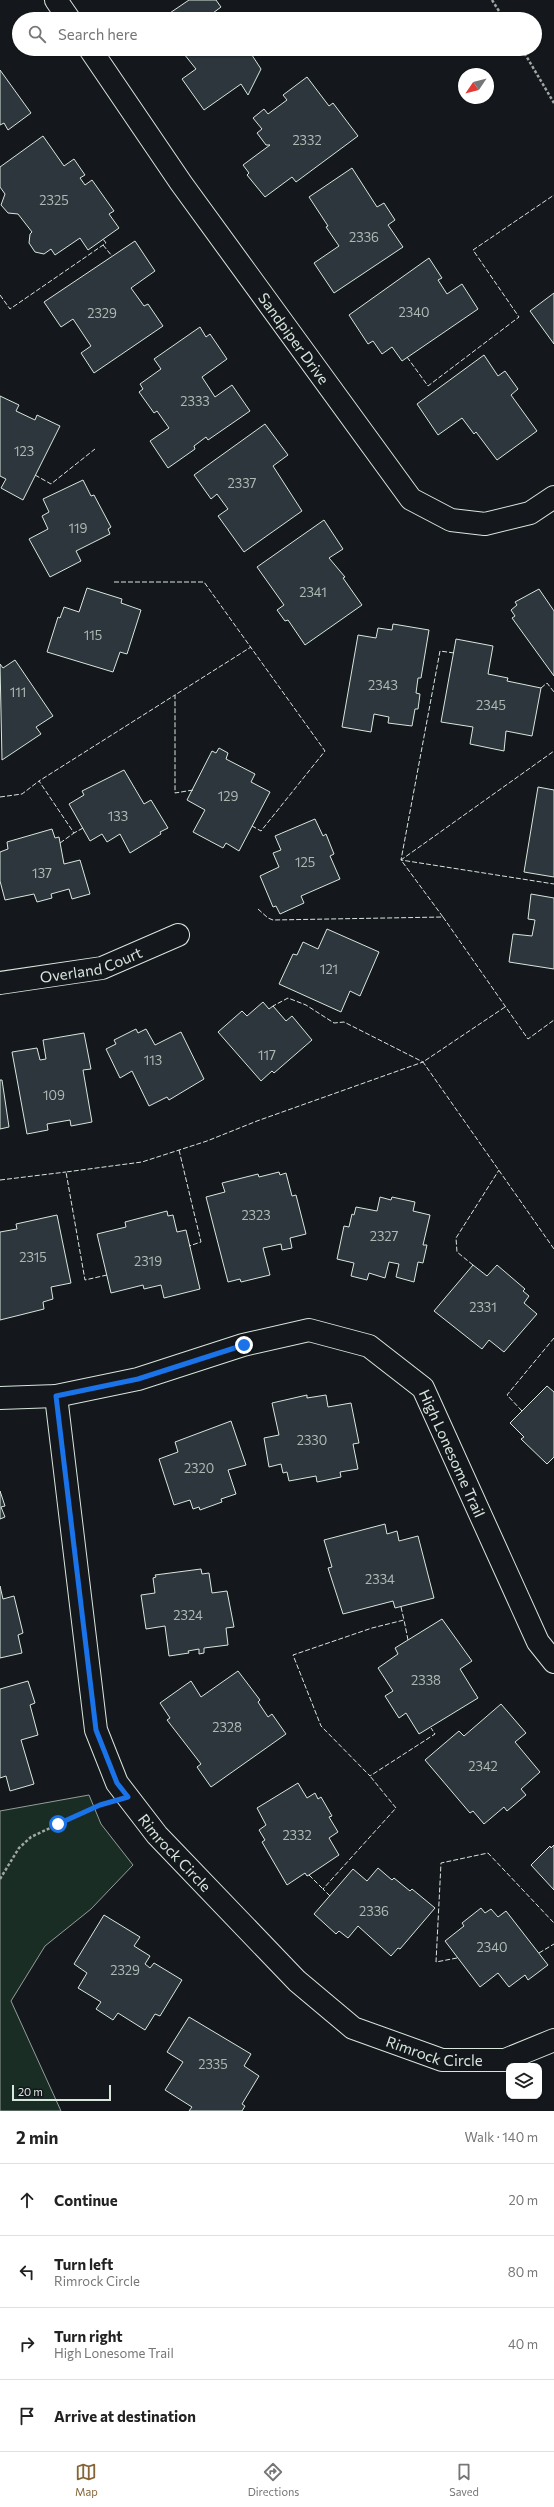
<!DOCTYPE html>
<html lang="en">
<head>
<meta charset="utf-8">
<style>
	body { margin:0; font-family:Commissioner,sans-serif; background:#f6f6f6; color:#222 }
	.controls { position:absolute; right:12px; bottom:12px; display:grid; overflow:hidden; border-radius:8px; box-shadow:0 1px 3px #0004 }
	.controls button { width:36px; height:36px; display:grid; place-items:center; padding:0; border:0; border-bottom:1px solid #e0e0e0; background:#fff; color:#222; font:20px sans-serif }
	.compass { position:absolute; left:458px; top:68px; width:36px; height:36px; border-radius:50%; background:#fff; box-shadow:0 1px 3px #0004; rotate:235deg }
	.scale { position:absolute; left:12px; bottom:10px; width:99px; box-sizing:border-box; padding-left:4px; border:2px solid #d8e6dc; border-top:0; font-size:11px; line-height:14px; white-space:nowrap; color:#d8e6dc; -webkit-text-stroke:3px #14181c; paint-order:stroke }
	.stop { position:absolute; width:12px; height:12px; margin:-9px; border:3px solid #1a73e8; border-radius:50%; background:#fff }
	.stop.end { background:#1a73e8; border-color:#fff; box-shadow:0 1px 4px #0008 }
	.list { margin:0; padding:0; list-style:none }
	h2 { display:flex; justify-content:space-between; align-items:center; height:52px; margin:0; padding:0 16px; font-size:17px }
	h2 small { font-size:13px; font-weight:400; color:#767676 }
	.list li { display:grid; grid-template-columns:26px 1fr auto; gap:12px; align-items:center; box-sizing:border-box; height:72px; padding:0 16px; border-top:1px solid #e0e0e0 }
	.list b { display:block; font-size:15px; white-space:nowrap }
	.list p { margin:0; font-size:13px; white-space:nowrap; color:#767676 }
	.list em { font-size:13px; font-style:normal; color:#767676 }
	.icon { flex:none; width:22px; height:22px; fill:none; stroke:currentColor; stroke-width:2; stroke-linecap:round; stroke-linejoin:round }
	.map { position:relative; flex:none; width:554px; height:2111px; overflow:hidden }
	.search { position:absolute; background:#fff; box-shadow:0 1px 3px #0004; left:12px; right:12px; top:12px; height:44px; display:flex; align-items:center; gap:10px; box-sizing:border-box; padding:0 14px; border-radius:22px; color:#767676; font-size:15px }
	.sheet { height:340px; background:#fff }
	nav { display:flex; justify-content:space-around; align-items:center; box-sizing:border-box; height:56px; border-top:1px solid #e0e0e0; background:#fff; font-size:11px; color:#767676 }
	nav a { display:grid; justify-items:center; gap:2px }
	nav .on { color:#856535 }
	.map>svg:first-child { display:block }
	.green { fill:#1a2d24; stroke:#939e99 }
	.building { fill:#2c363c; stroke:#d8e6dc }
	.lines { fill:none; stroke-linecap:round; stroke-linejoin:round }
	.minor-casing { stroke:#d8e6dc; stroke-width:24 }
	.path { stroke:#9da8a2; stroke-width:2.5; stroke-dasharray:3 2; stroke-linecap:butt }
	.minor { stroke:#14181c; stroke-width:22 }
	.fence { stroke:#d8e6dc; stroke-width:1; stroke-dasharray:5 2; stroke-linecap:butt }
	.route { stroke:#1a73e8; stroke-width:5 }
	.labels { text-anchor:middle; dominant-baseline:central; stroke-width:3; stroke-linejoin:round; paint-order:stroke }
	.number-label { font-size:13px; fill:#adbab4 }
	.street-label { font-size:15px; fill:#d8e6dc; stroke:#14181c }
</style>
</head>
<body>
<div class="map">
<svg width="554" height="2111" viewBox="0 0 554 2111">
	<rect width="100%" height="100%" fill="#14181c"/>
	<path class="green" d="M89,1795L101,1824L133,1865L91,1909L45,1946L11,2001L61,2111H0V1811Z"/>
	<path class="building" d="M189,0H216L221,7L213,13L217,19H161Z
		M180,49H248L261,69L248,95L241,84L204,110L182,79L196,69Z
		M0,70L31,113L8,130L4,123L0,125Z
		M307,77L329,106L333,103L358,136L296,182L292,177L265,197L247,175L249,173L243,165L270,145H266L257,133L262,129L253,118L264,109L268,114L287,100L283,95Z
		M43,136L64,166L74,159L85,175L80,178L85,185L92,180L114,211L109,214L119,228L88,250L80,238L55,255L51,249L44,254L35,252L29,243L30,234L32,232L18,214L8,213L1,205L5,194L0,187V167Z
		M352,168L377,207L384,203L395,220L388,225L403,247L334,293L314,263L339,246L326,227L328,226L309,197Z
		M135,241L155,271L131,288L144,306L148,304L163,326L94,373L81,353L91,346L73,319L61,327L44,302Z
		M429,258L442,278L438,280L447,294L462,284L478,309L402,361L392,347L382,354L373,341L368,344L349,315Z
		M554,293V344L530,311Z
		M200,327L206,337L210,334L227,359L202,377L215,397L232,385L250,411L208,440L206,437L194,446L195,449L168,468L150,441L169,428L157,411L154,413L139,392L143,389L140,384L161,369L154,359Z
		M484,355L498,376L505,371L518,389L511,395L537,431L497,460L476,432L474,434L462,418L438,435L417,404Z
		M0,396L19,405L16,411L35,420L37,415L60,426L23,500L1,488L6,479L0,476Z
		M265,424L288,455L273,466L302,511L244,552L218,516L228,509L217,494L211,499L194,475Z
		M83,480L91,496L94,495L111,527L108,529L110,534L76,551L81,561L50,577L29,539L48,529L42,516L49,512L43,499Z
		M324,520L343,549L329,558L345,577L343,578L362,605L305,645L288,620L285,621L277,610L284,605L257,567Z
		M87,588L122,599L121,603L141,610L127,654L120,652L113,672L47,652L58,617L60,618L64,607L79,612Z
		M539,589L554,611V676L512,618L515,616L511,610L517,605L515,602Z
		M393,624L429,630L421,678H418L416,693L420,694L418,709H415L412,726L388,723L389,717L374,714L371,732L342,727L358,635L376,638L378,628L392,630Z
		M456,639L493,646L488,674L508,678L507,681L541,688L532,736L506,731L504,751L470,744L473,727L441,722Z
		M15,660L53,716L36,727L41,734L2,760L0,664L3,668Z
		M219,748L228,753L226,759L255,774L251,782L270,792L239,851L226,843L223,848L193,832L205,810L187,800L212,751L216,753Z
		M124,770L144,804L151,800L168,828L160,832L161,834L130,853L120,834L107,842L102,834L90,841L69,804L84,795L82,791Z
		M538,787L554,790V877L524,872Z
		M315,819L323,836L326,834L334,854L330,856L340,879L301,896L304,903L280,914L276,906L273,907L260,876L279,867L273,853L281,850L275,836Z
		M52,829L55,838L59,837L64,864L80,860L90,894L72,899L69,889L51,894L52,898L37,902L34,894L5,900L0,881V852L8,849L7,842Z
		M531,894L554,898V969L509,962L513,934L532,936L535,920L528,919Z
		M327,929L379,952L360,996L350,991L341,1012L279,984L293,954L297,955L303,942L318,949Z
		M263,1002L269,1009L273,1006L286,1021L292,1016L312,1040L274,1073L272,1071L261,1081L218,1032L242,1011L247,1016Z
		M136,1029L138,1033L146,1029L155,1045L181,1032L204,1079L169,1100L167,1097L149,1106L132,1071L120,1078L106,1049L116,1044L114,1040Z
		M84,1033L91,1069L83,1070L92,1122L71,1126L70,1120L47,1124L48,1130L27,1134L12,1052L37,1048L40,1060L46,1059L43,1040Z
		M0,1080H2L9,1127L0,1129Z
		M279,1172L280,1175L286,1173L292,1196L296,1195L306,1234L290,1238L292,1248L282,1250L281,1244L263,1248L270,1275L241,1282L240,1279L228,1282L206,1197L225,1192L222,1183L258,1174L259,1177Z
		M380,1197L391,1200L392,1197L415,1202L413,1211L430,1215L423,1245H427L423,1263L418,1262L414,1282L396,1277L399,1264L389,1262L385,1278L369,1273L367,1280L351,1276L354,1263L337,1259L344,1226L349,1227L352,1214L354,1215L356,1207L377,1211Z
		M167,1211L168,1216L173,1215L177,1232L186,1230L200,1289L164,1298L161,1285L144,1289L143,1285L111,1293L97,1234L126,1227L125,1222Z
		M57,1215L71,1283L51,1287L53,1299L43,1302L44,1309L0,1320V1232L17,1229L16,1224Z
		M473,1265L487,1276L497,1265L525,1289L523,1291L529,1296L524,1303L537,1314L504,1352L489,1340L482,1349L434,1311Z
		M547,1386L554,1392V1457L547,1464L521,1439L524,1437L510,1423Z
		M307,1395V1398L326,1395L328,1407L351,1403L359,1443L353,1444L358,1469L340,1472L341,1477L317,1482L316,1476L289,1481L287,1472L283,1473L281,1464L269,1467L264,1438L279,1435L272,1403Z
		M231,1421L246,1465L228,1470L236,1494L221,1499L222,1502L200,1510L199,1507L193,1509L190,1500L174,1505L159,1459L178,1452L175,1442Z
		M0,1491L5,1506L1,1507L5,1517L0,1519Z
		M385,1524L387,1534L397,1531L399,1541L418,1536L434,1598L395,1608L393,1601L343,1614L328,1568L332,1567L324,1540Z
		M201,1569L202,1574L209,1573L212,1593L227,1591L234,1627L226,1628L228,1645L204,1648V1653L199,1654V1649L188,1651L189,1653L169,1656L165,1626L146,1629L141,1595L155,1593L153,1578L156,1577L155,1575Z
		M0,1586L3,1599L14,1596L23,1633L18,1635L22,1653L0,1658Z
		M442,1619L472,1661L460,1669L478,1698L419,1734L406,1713L399,1718L385,1696L393,1691L378,1668L398,1654L395,1648Z
		M238,1671L260,1700L258,1702L268,1717L272,1714L286,1734L211,1787L197,1767L201,1764L167,1720L170,1718L160,1703L191,1681L201,1697Z
		M28,1681L35,1703L30,1705L38,1735L21,1740L34,1784L10,1791L6,1776L0,1778V1689Z
		M501,1704L526,1733L515,1742L540,1772L521,1789L526,1795L507,1811L504,1807L484,1824L473,1811L470,1813L425,1760L459,1731L464,1736Z
		M298,1783L307,1798L315,1793L318,1799L321,1797L332,1816L329,1817L338,1832L329,1838L339,1855L309,1875L307,1876L305,1873L287,1885L262,1842L265,1840L259,1830L266,1825L257,1808Z
		M554,1845V1890L531,1865L550,1846L551,1848Z
		M378,1868L392,1880L394,1878L410,1891L412,1889L435,1908L400,1949L398,1948L391,1956L358,1926L348,1938L339,1931L336,1934L314,1914L353,1869L367,1881Z
		M481,1908L485,1913L491,1909L498,1917L506,1911L548,1965L528,1980L525,1975L509,1987L498,1973L480,1987L445,1941L464,1926L462,1923Z
		M104,1915L140,1937L134,1946L150,1956L145,1964L150,1968L154,1963L182,1980L160,2016L155,2014L145,2030L118,2013L113,2020L96,2009L101,2002L78,1988L87,1973L74,1964Z
		M189,2017L251,2054L244,2066L259,2076L242,2104L245,2106L242,2111H189L192,2107L165,2090L183,2062L167,2052Z"/>
	<g class="lines">
		<g class="minor-casing">
			<g id="minor">
				<path d="M56,0L69,19"/>
				<path id="s1" d="M90,49L181,183L411,499L451,520L485,524L530,513L554,497"/>
				<path id="s2" d="M0,983L102,968L178,935"/>
				<path id="s3" d="M56,1396L96,1730L117,1783L157,1835L297,1981L353,2028L442,2060H505L554,2040"/>
				<path id="s4" d="M0,1398L56,1396L138,1379L243,1345L309,1330L369,1346L423,1388L538,1642L554,1662"/>
			</g>
		</g>
		<path class="path" d="M492,0L504,19
			M522,49L554,103
			M0,1879L19,1848L31,1837L99,1805"/>
		<use href="#minor" class="minor"/>
		<path class="fence" d="M103,245L112,256
			M0,295L10,309L106,243L103,239
			M407,357L428,386L519,317L473,250L554,195
			M35,475L51,484L95,449
			M114,582H204L325,751L261,831L252,826
			M454,653L440,651L401,860L554,884
			M541,688L547,683L554,692
			M193,790L175,793V695L251,647
			M0,797L22,794L39,781
			M83,828L74,833L39,781L175,695
			M60,843L74,833
			M258,909L268,918L273,920L443,917L401,860L554,751
			M443,917L528,1039L554,1020
			M505,1007L423,1062L554,1249
			M179,1150L201,1242L189,1246
			M0,1180L66,1172
			M473,1265L457,1252L456,1238L499,1170
			M107,1275L85,1280L66,1172L142,1162L207,1141L257,1121L423,1062L344,1022L334,1023L306,1005L288,998L273,1006
			M522,1411L507,1395L554,1338
			M401,1607L404,1620
			M408,1640L404,1620L372,1628L293,1655L321,1726L370,1776L435,1734L431,1728
			M309,1875L323,1889
			M330,1896L323,1889L396,1808L370,1776
			M539,1953L554,1944
			M457,1958L436,1962L441,1863L488,1853L554,1923"/>
	</g>
	<g class="lines">
		<path class="route" d="M58,1824L100,1805L128,1797L117,1783L96,1730L56,1396L138,1379L244,1345"/>
	</g>
	<g class="labels">
		<g class="number-label">
			<text x="307" y="140">2332</text>
			<text x="54" y="200">2325</text>
			<text x="364" y="237">2336</text>
			<text x="414" y="312">2340</text>
			<text x="102" y="313">2329</text>
			<text x="195" y="401">2333</text>
			<text x="24" y="451">123</text>
			<text x="242" y="483">2337</text>
			<text x="78" y="528">119</text>
			<text x="313" y="592">2341</text>
			<text x="93" y="635">115</text>
			<text x="383" y="685">2343</text>
			<text x="18" y="692">111</text>
			<text x="491" y="705">2345</text>
			<text x="228" y="796">129</text>
			<text x="118" y="816">133</text>
			<text x="305" y="862">125</text>
			<text x="42" y="873">137</text>
			<text x="329" y="969">121</text>
			<text x="267" y="1055">117</text>
			<text x="153" y="1060">113</text>
			<text x="54" y="1095">109</text>
			<text x="256" y="1215">2323</text>
			<text x="384" y="1236">2327</text>
			<text x="33" y="1257">2315</text>
			<text x="148" y="1261">2319</text>
			<text x="483" y="1307">2331</text>
			<text x="312" y="1440">2330</text>
			<text x="199" y="1468">2320</text>
			<text x="380" y="1579">2334</text>
			<text x="188" y="1615">2324</text>
			<text x="426" y="1680">2338</text>
			<text x="227" y="1727">2328</text>
			<text x="483" y="1766">2342</text>
			<text x="297" y="1835">2332</text>
			<text x="374" y="1911">2336</text>
			<text x="492" y="1947">2340</text>
			<text x="125" y="1970">2329</text>
			<text x="213" y="2064">2335</text>
		</g>
		<g class="street-label">
			<text stroke="none"><textPath href="#s1" startOffset="354">Sandpiper Drive</textPath></text>
			<text stroke="none"><textPath href="#s2" startOffset="93">Overland Court</textPath></text>
			<text stroke="none"><textPath href="#s4" startOffset="520">High Lonesome Trail</textPath></text>
			<text stroke="none"><textPath href="#s3" startOffset="484">Rimrock Circle</textPath></text>
			<text stroke="none"><textPath href="#s3" startOffset="820">Rimrock Circle</textPath></text>
		</g>
	</g>
</svg>
<div class="controls">
<button><svg class="icon" aria-label="layers" viewBox="0 0 24 24"><path d="M12 4l9 5-9 5-9-5zM3 14l9 5 9-5"/></svg></button>
</div>
<svg class="compass" viewBox="-18 -18 36 36"><path d="M0-13l5 13h-10z" fill="#e53935"/><path d="M0 13l5-13h-10z" fill="#767676"/></svg>
<div class="scale">20 m</div>
<div class="stop" style="left:58px;top:1824px"></div>
<div class="stop end" style="left:244px;top:1345px"></div>
<div class="search"><svg class="icon" aria-label="search" viewBox="0 0 24 24"><circle cx="10" cy="10" r="6"/><path d="M15 15l6 6"/></svg>Search here</div>
</div>
<section class="sheet">
<h2>2 min<small>Walk · 140 m</small></h2>
<ul class="list">
<li><svg class="icon" aria-label="ahead" viewBox="0 0 24 24"><path d="M12 20V5M6 11l6-6 6 6"/></svg><div><b>Continue</b></div><em>20 m</em></li>
<li><svg class="icon" aria-label="left" viewBox="0 0 24 24"><path d="M17 20v-9H6M10 6l-5 5 5 5"/></svg><div><b>Turn left</b><p>Rimrock Circle</p></div><em>80 m</em></li>
<li><svg class="icon" aria-label="right" viewBox="0 0 24 24"><path d="M7 20v-9h11M14 6l5 5-5 5"/></svg><div><b>Turn right</b><p>High Lonesome Trail</p></div><em>40 m</em></li>
<li><svg class="icon" aria-label="arrive" viewBox="0 0 24 24"><path d="M6 21V4h12l-3 4 3 4H6"/></svg><div><b>Arrive at destination</b></div></li>
</ul>
</section>
<nav>
<a class="on"><svg class="icon" aria-label="map" viewBox="0 0 24 24"><path d="M3 6l6-2 6 2 6-2v14l-6 2-6-2-6 2zM9 4v14M15 6v14"/></svg>Map</a>
<a><svg class="icon" aria-label="directions" viewBox="0 0 24 24"><path d="M12 3l9 9-9 9-9-9zM9 14v-3h6M13 9l2 2-2 2"/></svg>Directions</a>
<a><svg class="icon" aria-label="saved" viewBox="0 0 24 24"><path d="M7 4h10v16l-5-4-5 4z"/></svg>Saved</a>
</nav>
</body>
</html>
